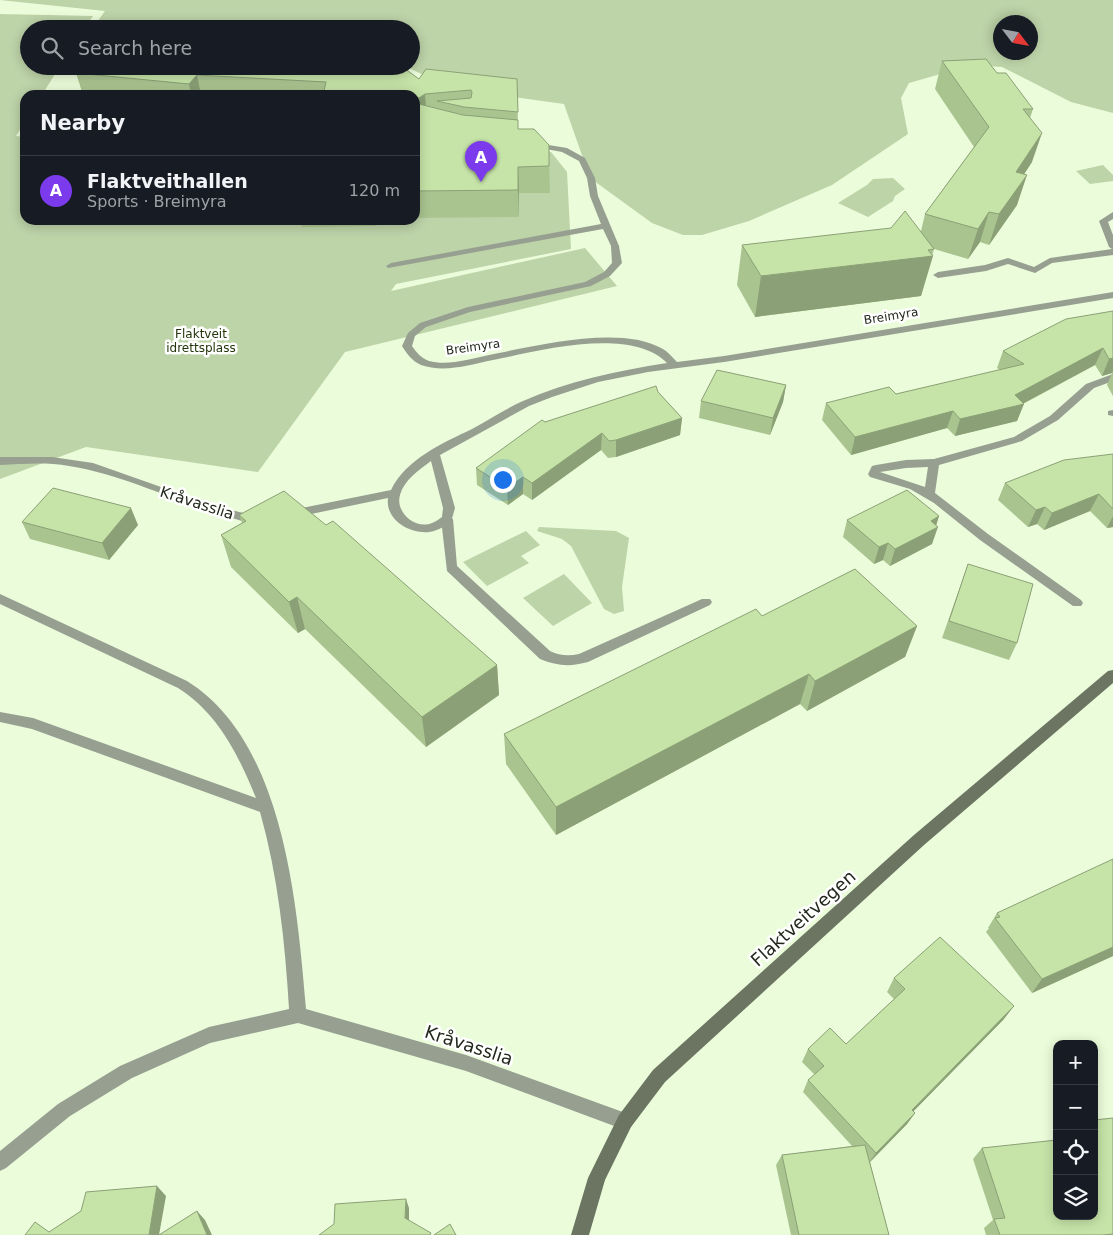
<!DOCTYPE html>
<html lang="en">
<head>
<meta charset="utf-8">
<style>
	body { margin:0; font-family:"DejaVu Sans",sans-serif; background:#20242c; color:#f1f3f6 }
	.controls { position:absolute; right:15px; bottom:15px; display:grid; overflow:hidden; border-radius:10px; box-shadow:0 2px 12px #0003 }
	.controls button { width:45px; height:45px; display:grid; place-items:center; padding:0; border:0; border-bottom:1px solid #363941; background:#171b24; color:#f1f3f6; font:25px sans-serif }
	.compass { position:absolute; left:993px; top:15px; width:45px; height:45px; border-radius:50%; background:#171b24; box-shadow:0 2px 12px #0003; rotate:122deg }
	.you { position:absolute; left:502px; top:479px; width:18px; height:18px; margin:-12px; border:4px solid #fff; border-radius:50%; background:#1a73e8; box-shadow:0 0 0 8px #1a73e833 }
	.badge { display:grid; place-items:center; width:32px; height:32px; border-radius:50%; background:#7c3aed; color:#fff; font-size:16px; font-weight:700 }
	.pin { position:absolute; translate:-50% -41px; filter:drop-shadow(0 1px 2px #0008) }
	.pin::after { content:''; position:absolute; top:26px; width:18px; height:15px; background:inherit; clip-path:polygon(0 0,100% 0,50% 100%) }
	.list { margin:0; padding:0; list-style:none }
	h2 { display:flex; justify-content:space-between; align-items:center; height:65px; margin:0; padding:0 20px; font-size:21px }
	h2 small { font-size:16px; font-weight:400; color:#9ea1a6 }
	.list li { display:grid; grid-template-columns:32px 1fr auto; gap:15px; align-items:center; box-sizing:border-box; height:70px; padding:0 20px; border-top:1px solid #363941 }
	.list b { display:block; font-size:19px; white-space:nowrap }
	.list p { margin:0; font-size:16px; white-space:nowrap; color:#9ea1a6 }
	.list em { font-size:16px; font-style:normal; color:#9ea1a6 }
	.icon { flex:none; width:28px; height:28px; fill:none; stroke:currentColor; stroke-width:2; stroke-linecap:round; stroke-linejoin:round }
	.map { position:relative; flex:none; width:1113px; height:1235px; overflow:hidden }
	.search { position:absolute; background:#171b24; box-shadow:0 2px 12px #0003; left:20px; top:20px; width:400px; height:55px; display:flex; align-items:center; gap:12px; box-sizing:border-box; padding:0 18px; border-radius:28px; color:#9ea1a6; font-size:19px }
	.panel { position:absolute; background:#171b24; box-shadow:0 2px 12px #0003; left:20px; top:90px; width:400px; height:135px; border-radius:15px }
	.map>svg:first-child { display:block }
	.green { fill:#bdd3a8; fill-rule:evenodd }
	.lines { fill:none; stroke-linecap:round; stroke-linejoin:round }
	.lane { fill:#979f91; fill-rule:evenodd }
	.street { fill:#979f91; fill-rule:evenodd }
	.secondary { fill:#6b7561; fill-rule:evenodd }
	.wall { fill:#aac490 }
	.shaded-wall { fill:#8ba076 }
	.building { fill:#c6e4a8; stroke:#8ba076 }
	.labels { text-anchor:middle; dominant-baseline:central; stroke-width:5; stroke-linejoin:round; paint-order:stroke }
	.far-street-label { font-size:12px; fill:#22291c; stroke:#fff }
	.far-park-label { font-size:12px; fill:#23350a; stroke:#fff }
	.street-label { font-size:15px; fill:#22291c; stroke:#fff }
	.near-street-label { font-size:18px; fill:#22291c; stroke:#fff }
</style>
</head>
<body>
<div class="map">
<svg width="1113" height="1235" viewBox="0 0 1113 1235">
	<rect width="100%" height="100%" fill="#ebfcda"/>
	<path class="green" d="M0,0H1113V113L1071,102L1002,67L972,65L909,83L901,98L908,134L832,185L749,221L702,235H683L652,223L590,178L564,104L450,88L405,66H411V29H92L105,11ZM1000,22H1030V52H1000Z
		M0,14L93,16L84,29H29V66H60L42,95H25V122L16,136L25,137V220H415V147H532L551,152L567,172L571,249L396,284L391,291L585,248L617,286L345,352L258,472L86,447L0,479Z
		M1103,165L1113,175V181L1090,184L1076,171Z
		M893,178L905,189L895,196L893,201L868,217L838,203L867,185L873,179Z
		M539,527L616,531L629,538L622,587L624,611L614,614L604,609L571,546L562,539L537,531Z
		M526,531L540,545L521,556L529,563L487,586L463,562Z
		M564,574L592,603L553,626L523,598Z"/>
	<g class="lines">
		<path class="lane" d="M530,142L567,148L585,158L595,178L598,196L619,246L618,248H612L603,229L388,268L386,266L391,263L601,224L590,196L587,178L579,161L562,152L530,146Z
			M1113,212V219L1108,222L1113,235V255L1052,263L1035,273L1008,264L986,271L938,278L933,275L938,272L985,265L1008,258L1034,267L1050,258L1112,249L1109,247L1099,221Z
			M1113,374V381L1094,388L1058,420L1022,441L939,465L935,493L988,534L1081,600L1083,603L1081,606H1073L980,540L934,503L910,489L870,477L868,474L872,466L876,465L906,460L934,459L1014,437L1050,416L1086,384ZM928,467L925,487L880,472L906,468Z
			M1113,410V416L1108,415V411Z
			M447,515L453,519L457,566L550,651C560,656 569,656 579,654L702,599H710L712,602L710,605L588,662C570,667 557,666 540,659L447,571L441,519Z"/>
		<path class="street" d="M615,243L619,246L622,263L610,276L591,286L470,312L426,327L415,336L412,346C416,352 421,358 429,361C448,366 470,359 489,355C535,346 621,324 663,349C668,352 672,357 677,362L724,356L1113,292V298L724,362L648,372L598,382L552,397L529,406L440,455L455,508L451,522C444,526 438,531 429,532C410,534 385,520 388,498L292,518L288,517L286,514L292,510L391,490C406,459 443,443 472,429C489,420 505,409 523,401C568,381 617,371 667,363C630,326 539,351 493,360C469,365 444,373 421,365C412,361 407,354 402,346L408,333L420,323L468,307L585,282L604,272L612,263L611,246ZM431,461L443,508L442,517C439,519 435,522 432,523C415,530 395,512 400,495C404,480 419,470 431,461Z
			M0,457H52L93,463L212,505L259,517L261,520L255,524C191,510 132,476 69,466C46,462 23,464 0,465Z
			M0,594L187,681C285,742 297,905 306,1009L466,1055L631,1115L634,1121L631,1127L625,1130L466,1071L298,1023L210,1043L132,1078L70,1116L6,1168L0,1171V1151L58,1104L120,1066L209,1027L289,1009C285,942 278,876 260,812L32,729L0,722V712L33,718L256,798C239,756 218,713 178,688L0,604Z"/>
		<path class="secondary" d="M1113,670V683L924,845L665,1082L631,1127L605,1180L589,1235H571L588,1178L619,1115L653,1070L914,835L1108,671Z"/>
	</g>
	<path class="wall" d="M942,61L997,73L1033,109L1030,118L1032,162L1024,174L1017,205L989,245L980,242L968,259L934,249L921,296L755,317L737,285L742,245L921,231L925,214L974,147L935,89Z
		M76,73L419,79H517L518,129L549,166L550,193H519V217L415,218V95H83Z
		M301,220H377L376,226L302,227Z
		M1113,311V396L1107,385L1112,373L1102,376L1095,365L1023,404L1017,421L955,436L947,428L851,455L822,420L826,403L896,394L1000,370L997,368L1003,351Z
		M786,385L783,402L770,435L699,418L701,401Z
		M658,392L682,418L680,435L616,457L608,458L601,450L532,500L523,494L508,505L477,485L476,468L545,422Z
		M1113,454V527L1107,528L1090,511L1044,530L1037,524L1028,527L998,500L1005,483Z
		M239,515L497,665L499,695L426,747L305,629L298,633L231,567L221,535L242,523Z
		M939,516L936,525L932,544L890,566L883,560L874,564L843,537L847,520Z
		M22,522L138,525L109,560L30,539Z
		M968,564L1017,643L1009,660L942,638Z
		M762,616L917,626L905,657L807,711L800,704L556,835L506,764L504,734Z
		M997,913L1113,956L1032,993L986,932L989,928H988Z
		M894,978L1004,1019L913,1111L915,1113L907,1124L870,1162L889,1235H791L776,1165L782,1155L852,1146L803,1092L808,1080L815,1075L802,1062L808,1049L846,1044L894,999L887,992Z
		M1113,1118V1235H986L984,1228L993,1220L973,1159L982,1148L1057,1216Z"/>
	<path class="shaded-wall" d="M197,75L201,95H191L189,84Z
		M425,94L427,120L421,123L419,98Z
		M1042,133L1032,162L1006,202L1016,172Z
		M518,167L519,193V217L518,190Z
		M1027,175L1017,205L989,245L999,214Z
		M989,212L980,242L968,259L978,229Z
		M933,256L921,296L755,317L761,276Z
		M1103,348L1095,365L1022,404H1024L1017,421L955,436L960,419L1015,395Z
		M1113,358V371L1112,373L1102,376L1109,359Z
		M786,385L783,402L770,435L773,418Z
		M953,411L947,428L851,455L855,437Z
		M682,418L680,435L616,457V440Z
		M602,433L601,450L532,500V483Z
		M523,477V494L508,505L507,488Z
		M1099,494L1090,511L1044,530L1052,513Z
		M1045,507L1037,524L1028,527L1036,510Z
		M131,508L138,525L109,560L102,543Z
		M939,516L935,529L938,527L932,544L890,566L895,549L931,521Z
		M1113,516V527L1107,528Z
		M888,543L883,560L874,564L879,547Z
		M297,597L305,629L298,633L289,602Z
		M917,626L905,657L807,711L815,681Z
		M497,665L499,695L426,747L422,717Z
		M809,674L800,704L556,835V807Z
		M1113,947V956L1032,993L1042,979Z
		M1014,1006L1004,1019L904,1121L912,1110Z
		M915,1113L907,1124L868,1164L876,1153Z
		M157,1186L166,1196L159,1235H149Z
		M406,1199L409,1208V1227L405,1218Z
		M197,1211L205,1220L212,1235H207Z"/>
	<path class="building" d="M180,21L189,29H146Z
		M986,59L997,73H1006L1033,109H1023L1042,133L1016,172L1027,175L999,214L989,212L978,229L925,214L989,127L942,61Z
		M76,66H401L419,79L426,69L517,79L518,112L464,107L437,101L471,98L472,92L471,90L425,94L419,98L415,97V95H323L326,82L197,75L189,84L76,73Z
		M415,103L463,115L518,120V129H534L549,145V166L518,167V190L415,191Z
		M905,211L934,249L928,250L933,256L761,276L742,245L891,228Z
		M1113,311V358L1109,359L1103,348L1015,395L1024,404L960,419L953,411L855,437L826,403L889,387L896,394L1024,364L1003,351L1066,319Z
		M717,370L786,385L773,418L701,401Z
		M656,386L658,392L682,418L616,440L609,441L602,433L532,483L523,477L507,488L476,468L542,420L545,422Z
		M1113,454V509L1099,494L1052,513L1045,507L1036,510L1005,483L1064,460Z
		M53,488L131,508L102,543L22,522Z
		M907,490L939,516L931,521L938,527L895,549L888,543L879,547L847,520Z
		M284,491L326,525L333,521L497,665L422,717L297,597L289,602L221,535L246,521L239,515Z
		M968,564L1033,584L1017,643L949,621Z
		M855,569L917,626L815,681L809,674L556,807L504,734L756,609L762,616Z
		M1113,859V947L1042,979L995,918L1000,917L997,913Z
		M940,937L1014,1006L912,1110L915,1113L876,1153L808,1080L824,1066L808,1049L830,1028L846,1044L905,989L894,978Z
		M1113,1118V1234L1102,1235H1000L994,1219L1005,1218L982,1148L1057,1140V1216H1094V1120Z
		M865,1145L889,1235H799L782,1155Z
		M157,1186L149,1235H25L35,1222L49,1232L81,1211L86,1192Z
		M406,1199L405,1218L431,1233L430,1235H319L334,1224L335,1204Z
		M197,1211L207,1235H159Z
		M450,1224L456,1235H434Z"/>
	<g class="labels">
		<g class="far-street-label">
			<text transform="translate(891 316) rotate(-9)">Breimyra</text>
			<text transform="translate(473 347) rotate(-8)">Breimyra</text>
		</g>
		<g class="far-park-label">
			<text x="201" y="334">Flaktveit<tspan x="201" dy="14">idrettsplass</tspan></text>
		</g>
		<g class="street-label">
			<text transform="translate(197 503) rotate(18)">Kråvasslia</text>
		</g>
		<g class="near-street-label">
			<text transform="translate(803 918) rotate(-42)">Flaktveitvegen</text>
			<text transform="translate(469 1045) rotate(18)">Kråvasslia</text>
		</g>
	</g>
</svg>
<div class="controls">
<button>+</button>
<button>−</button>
<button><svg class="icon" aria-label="locate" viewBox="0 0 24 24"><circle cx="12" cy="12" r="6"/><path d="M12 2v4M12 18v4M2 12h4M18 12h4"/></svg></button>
<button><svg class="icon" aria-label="layers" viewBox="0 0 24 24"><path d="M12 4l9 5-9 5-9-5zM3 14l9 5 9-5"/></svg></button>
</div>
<svg class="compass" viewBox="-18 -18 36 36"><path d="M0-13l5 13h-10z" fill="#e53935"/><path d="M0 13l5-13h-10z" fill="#9ea1a6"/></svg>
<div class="you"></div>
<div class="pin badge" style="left:481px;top:182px">A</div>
<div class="search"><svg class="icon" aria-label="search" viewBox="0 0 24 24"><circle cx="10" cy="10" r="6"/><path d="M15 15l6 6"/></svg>Search here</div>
<section class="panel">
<h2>Nearby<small></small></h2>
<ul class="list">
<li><span class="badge">A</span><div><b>Flaktveithallen</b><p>Sports · Breimyra</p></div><em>120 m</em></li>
</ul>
</section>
</div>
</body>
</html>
